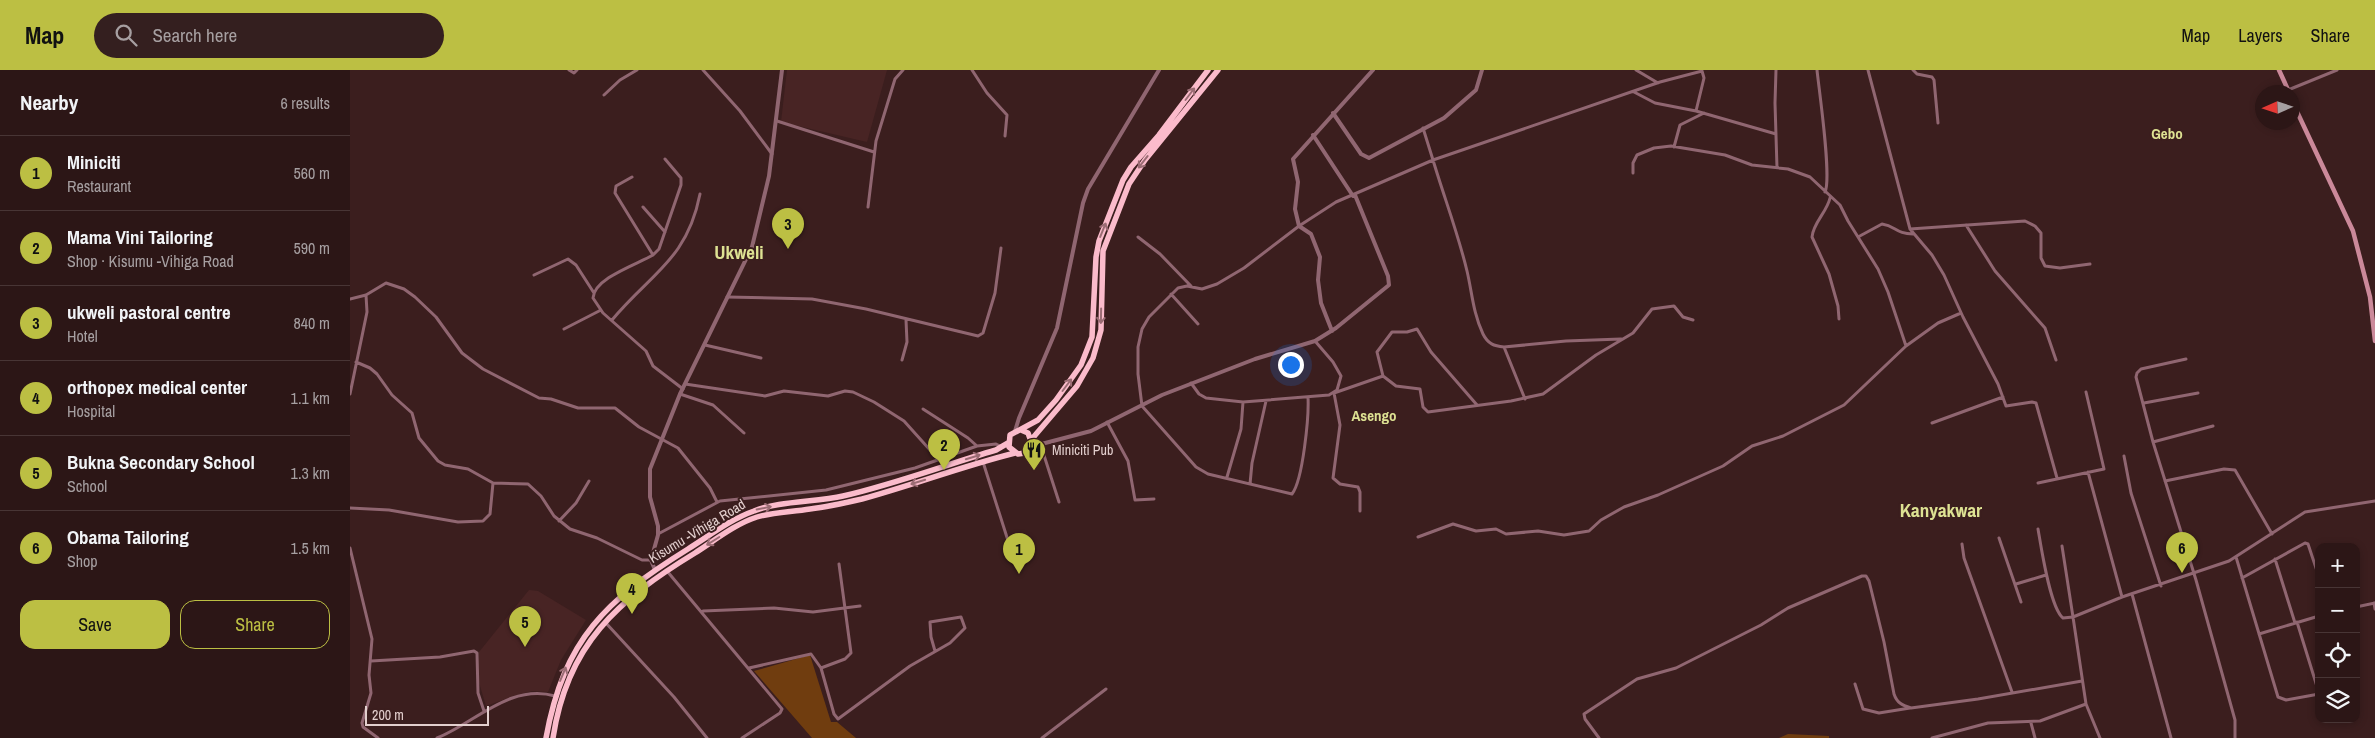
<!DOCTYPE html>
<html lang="en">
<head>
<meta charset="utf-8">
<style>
	body { margin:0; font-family:"Archivo Narrow",sans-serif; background:#341f1f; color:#f1f3f6 }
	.controls { position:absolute; right:15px; bottom:15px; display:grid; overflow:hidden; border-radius:10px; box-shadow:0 2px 8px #0003 }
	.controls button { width:45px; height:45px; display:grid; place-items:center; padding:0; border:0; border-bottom:1px solid #483535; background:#2c1616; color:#f1f3f6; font:25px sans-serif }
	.compass { position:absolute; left:1905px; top:15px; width:45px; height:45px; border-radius:50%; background:#2c1616; box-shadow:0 2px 8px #0003; rotate:267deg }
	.scale { position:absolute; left:15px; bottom:12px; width:124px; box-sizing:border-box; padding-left:5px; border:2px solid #e3cfce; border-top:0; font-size:14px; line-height:18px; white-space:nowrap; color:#e3cfce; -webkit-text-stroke:4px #3b1e1e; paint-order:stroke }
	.you { position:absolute; left:940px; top:294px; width:18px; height:18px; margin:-12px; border:4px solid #fff; border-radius:50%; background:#1a73e8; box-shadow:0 0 0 8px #1a73e833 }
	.badge { display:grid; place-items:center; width:32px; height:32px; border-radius:50%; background:#bcbf43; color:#111; font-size:16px; font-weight:700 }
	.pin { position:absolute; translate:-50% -41px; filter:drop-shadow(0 1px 2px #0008) }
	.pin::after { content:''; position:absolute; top:26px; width:18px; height:15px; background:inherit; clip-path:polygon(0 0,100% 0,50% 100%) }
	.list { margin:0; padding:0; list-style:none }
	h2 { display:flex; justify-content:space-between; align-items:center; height:65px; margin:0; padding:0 20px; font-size:21px }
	h2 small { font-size:16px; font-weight:400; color:#a69fa1 }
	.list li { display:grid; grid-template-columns:32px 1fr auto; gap:15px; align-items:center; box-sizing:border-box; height:75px; padding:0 20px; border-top:1px solid #483535 }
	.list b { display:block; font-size:19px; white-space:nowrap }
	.list p { margin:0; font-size:16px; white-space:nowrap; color:#a69fa1 }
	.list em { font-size:16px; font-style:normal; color:#a69fa1 }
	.actions { display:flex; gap:10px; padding:15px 20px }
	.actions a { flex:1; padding:11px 0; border:1px solid #bcbf43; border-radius:15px; text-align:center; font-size:18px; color:#bcbf43 }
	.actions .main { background:#bcbf43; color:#111 }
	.icon { flex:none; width:28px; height:28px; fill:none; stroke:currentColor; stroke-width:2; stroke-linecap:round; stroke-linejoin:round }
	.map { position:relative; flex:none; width:2025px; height:668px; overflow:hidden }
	header { display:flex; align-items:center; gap:30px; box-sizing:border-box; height:70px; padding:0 25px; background:#bcbf43; color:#111 }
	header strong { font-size:24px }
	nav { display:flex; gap:28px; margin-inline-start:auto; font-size:18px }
	.search { width:350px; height:45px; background:#341f1f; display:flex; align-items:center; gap:12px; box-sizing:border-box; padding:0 18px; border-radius:28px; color:#a69fa1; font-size:19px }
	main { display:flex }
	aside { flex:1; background:#2c1616 }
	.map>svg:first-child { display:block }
	.built { fill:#482424 }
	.green { fill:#703d0f }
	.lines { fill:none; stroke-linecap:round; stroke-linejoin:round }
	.minor { stroke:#906671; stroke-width:3 }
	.tertiary { stroke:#906671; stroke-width:4 }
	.secondary { stroke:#cb899a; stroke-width:4.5 }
	.trunk { stroke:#fbbbcb; stroke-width:5.5 }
	.oneway { stroke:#9b6c74 }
	.labels { text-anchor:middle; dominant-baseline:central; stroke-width:4; stroke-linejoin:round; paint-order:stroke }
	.poi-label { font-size:14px; fill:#e3cfce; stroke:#3b1e1e; text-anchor:start }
	.street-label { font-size:14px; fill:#e3cfce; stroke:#3b1e1e }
	.neighbourhood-label { font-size:15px; font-weight:bold; fill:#dee293; stroke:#3b1e1e }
	.district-label { font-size:19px; font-weight:bold; fill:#dee293; stroke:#3b1e1e }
</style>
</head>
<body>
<header>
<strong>Map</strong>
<div class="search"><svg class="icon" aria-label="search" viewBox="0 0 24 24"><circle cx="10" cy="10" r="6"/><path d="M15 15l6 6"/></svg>Search here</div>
<nav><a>Map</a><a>Layers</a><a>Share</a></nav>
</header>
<main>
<aside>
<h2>Nearby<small>6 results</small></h2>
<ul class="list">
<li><span class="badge">1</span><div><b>Miniciti</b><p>Restaurant</p></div><em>560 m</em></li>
<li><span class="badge">2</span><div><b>Mama Vini Tailoring</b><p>Shop · Kisumu -Vihiga Road</p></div><em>590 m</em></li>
<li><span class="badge">3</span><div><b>ukweli pastoral centre</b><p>Hotel</p></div><em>840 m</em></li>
<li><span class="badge">4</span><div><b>orthopex medical center</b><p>Hospital</p></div><em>1.1 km</em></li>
<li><span class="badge">5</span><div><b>Bukna Secondary School</b><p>School</p></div><em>1.3 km</em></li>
<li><span class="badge">6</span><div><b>Obama Tailoring</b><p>Shop</p></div><em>1.5 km</em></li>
</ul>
<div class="actions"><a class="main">Save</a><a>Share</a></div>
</aside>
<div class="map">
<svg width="2025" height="668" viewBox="0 0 2025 668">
	<rect width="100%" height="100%" fill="#3b1e1e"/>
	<path class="built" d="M437,0H537L517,72L431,52Z
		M179,520L188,521L236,550L211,590L198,622L182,621L164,626L136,636L128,609L129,582Z"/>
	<path class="green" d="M460,585L481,652H487L506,668H462L404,601Z
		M1438,664L1479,666V668H1429Z"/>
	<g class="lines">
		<path class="minor" d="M219,0L224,3L227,0
			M353,0L390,41L422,84
			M622,0L637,23L657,45L655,66
			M1286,0L1308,13
			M1426,0L1425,33L1427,98
			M1467,0C1469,20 1482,108 1475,122
			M1518,0L1560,159L1582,185L1594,205L1613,247L1648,314L1656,336L1682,332L1686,333L1707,408
			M1563,0L1567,4L1582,7L1584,10L1588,53
			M1938,20L1987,0
			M1284,22L1305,33L1346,41L1426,64
			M254,25L270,10L287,0
			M427,51L524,82
			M1324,77L1330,55L1354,43
			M1283,103V93L1287,85L1304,78L1321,76L1375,85L1402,95L1438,99L1460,107L1490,135L1498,151L1528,199L1538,222L1556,276
			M282,107L266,116L265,123L303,185C288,194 244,208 243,228L253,243L296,281L303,296L333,319
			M1480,128C1477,142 1463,153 1462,167L1479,204L1488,236L1489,249
			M293,137L315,162
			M518,137L526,71L545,9L553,0
			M1616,155L1645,201L1695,258L1706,290
			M1560,159L1675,151L1685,156L1691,163V188L1695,196L1710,198L1740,194
			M788,167L810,184L841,216
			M1508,167L1532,154C1546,156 1546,164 1563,164
			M303,185L309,179L331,115V108L315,89
			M184,205L218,189L226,195L244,223
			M821,224L848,254
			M377,227L462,229L516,239L628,266L633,263L645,223L651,178
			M0,229L16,225L36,213L54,219L65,227L86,247L112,283L133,299L189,328L201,329L228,338H265L289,357L328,378L360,418L367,432
			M262,250C301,203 337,190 350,124
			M214,259L251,240
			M1271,269L1216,271L1154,277C1144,276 1138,274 1133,264C1123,243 1122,222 1117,201C1108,163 1094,127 1083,90L1310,12L1352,1L1354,8L1346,41
			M355,275L411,288
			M1154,277L1175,329
			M1836,289L1791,299L1787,303L1786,307L1803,372L1846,510L1885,650V668
			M552,290L557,272L556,250
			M6,292L20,298L27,304L42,325L62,343L69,368L88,391L95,395L118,399L143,413L178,414L191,426L204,446L220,459L247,468L292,490H301
			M1033,306L1046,316L1070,319L1073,337L1078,342L1161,331L1193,324L1246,285L1283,263L1302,239L1324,236L1333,247L1343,250
			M841,313L849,324L856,328L893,332L979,325L987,320L991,306L983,292L965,271
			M335,314L415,326L434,321L478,326L495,321L503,322L524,332L554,351L589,390
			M0,324L17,242L16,225
			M330,324L363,335L394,363
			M958,327C959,346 953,410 942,424L858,404L846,397L792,336L788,304V277L792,259L799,247L828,218L837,216L852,219L867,214L894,198L949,156L986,132L1083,90L1073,58
			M1794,333L1848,323
			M573,339L618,368L627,376
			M757,352L778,391L785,430L804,429
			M1582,353L1653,327
			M1803,372L1863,356
			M691,376L709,432
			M1774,386L1781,423L1811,516
			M633,392L661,480
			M1738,402L1772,527
			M877,407L891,359L893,332
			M1815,411L1874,399L1885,400L1922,464
			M1688,413L1754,399L1736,322
			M900,414L902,393L916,331
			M0,438L39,440L108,452L133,451L140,444L143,413
			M1010,441V422L1008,417L990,414L983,408L990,355L984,323L1033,306L1027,282L1042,262H1057L1067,259L1081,282L1127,335
			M209,451L226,433L239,411
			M1688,459C1691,476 1700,538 1713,548L1723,547L1712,476
			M308,464L370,431L476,420L565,398L627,376L646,374L652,377
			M1068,467L1103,454L1126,461L1146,459L1156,464L1188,461L1214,465L1239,461L1251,450L1274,437L1308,425L1373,396L1402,376L1433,366L1494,335L1556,276L1588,253L1611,243
			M1649,468L1671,532
			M1612,474L1614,488L1662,622
			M0,478L22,569L19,605L21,623L12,653L13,657L28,668
			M1886,487L1928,627L1936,630L1969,624
			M1925,489L1945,553
			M317,501L432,639L430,643L392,668
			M1892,508L1955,473L1958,474L1969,507
			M1666,514L1696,505
			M1782,524L1821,668
			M2024,533L2025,539
			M2006,537L2025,533
			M353,541L424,538L463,542L510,536
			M255,552L324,627L357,668
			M1947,552L1969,623
			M1909,564L1969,546
			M21,591L90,587L124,581L127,583L128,623L134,641
			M399,598L461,584L471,598L484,644L488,649L560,596L600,573L615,558L611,547L580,552L581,567L585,581
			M471,598L495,589L501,583L489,494
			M2006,604V615
			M1505,614L1513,639L1529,643L1560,638
			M1681,653L1685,668
			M87,668C125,653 160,613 205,626
			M692,668L756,619
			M1249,668L1235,649L1234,644L1287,609L1326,598L1411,555L1438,538L1512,506H1516L1519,511L1534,572L1544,624C1547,633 1552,635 1561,638L1628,629L1732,611
			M1582,668L1638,653L1690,651L1736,634
			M1750,668L1736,634L1723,547L1772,527L1879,491L1955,442L2025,431"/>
		<path class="tertiary" d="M983,43L1011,84L1019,88L1094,48L1126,20L1132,0
			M963,65L1003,126
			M982,261L971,233L968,210L970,187L961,164L949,156L945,139L948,112L943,89L1023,0
			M665,361L669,348L707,258L733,133L738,119L809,0
			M680,377L741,361L812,325L905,289L965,271L986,258L1039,215L1038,206L1005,125
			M305,500L301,490L308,465V456L300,427V399L330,324L402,177L419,106L432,0"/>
		<path class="secondary" d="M1929,0L1939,22
			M1942,31L2003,161L2020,227L2025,271"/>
		<path class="trunk" d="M671,360L678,363L682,374L675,383L668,384L659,377L660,365L688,350L706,330L731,295L742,267L746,187L749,171L773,110L781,97L809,65L858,0
			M681,370L727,316L743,288L751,260L753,181L779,114L795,90L868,0
			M196,668C214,569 256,530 338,479C359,466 381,449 404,441C428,431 466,432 493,426C545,414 595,395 646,380L658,373
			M203,668C217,574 268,530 345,483C364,471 385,454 407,447C424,442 442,442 460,439C477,437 495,433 512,429C563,415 613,396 665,383"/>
	</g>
	<defs><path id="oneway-shaft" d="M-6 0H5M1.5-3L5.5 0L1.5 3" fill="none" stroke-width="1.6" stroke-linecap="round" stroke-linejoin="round" transform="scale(1.25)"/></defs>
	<g class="oneway">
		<use href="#oneway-shaft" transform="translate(840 24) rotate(-53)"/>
		<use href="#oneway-shaft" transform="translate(793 92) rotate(128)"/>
		<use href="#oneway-shaft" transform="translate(753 160) rotate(-68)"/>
		<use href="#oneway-shaft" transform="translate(751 246) rotate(91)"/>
		<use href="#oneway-shaft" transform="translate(717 315) rotate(-53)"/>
		<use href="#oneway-shaft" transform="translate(623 387) rotate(-17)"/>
		<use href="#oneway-shaft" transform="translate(568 412) rotate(163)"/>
		<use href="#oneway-shaft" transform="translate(414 438) rotate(-12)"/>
		<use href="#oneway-shaft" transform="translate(363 471) rotate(148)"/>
		<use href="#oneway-shaft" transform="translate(213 604) rotate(-67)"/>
	</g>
	<defs>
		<g id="restaurant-pin" transform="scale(1.25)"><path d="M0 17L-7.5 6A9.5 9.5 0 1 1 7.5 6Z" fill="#bcbf43" stroke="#3b1e1e"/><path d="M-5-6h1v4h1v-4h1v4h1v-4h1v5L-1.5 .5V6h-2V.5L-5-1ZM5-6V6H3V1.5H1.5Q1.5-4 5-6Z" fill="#111"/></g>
	</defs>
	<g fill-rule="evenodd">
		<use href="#restaurant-pin" x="684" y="380"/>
	</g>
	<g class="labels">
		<g class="poi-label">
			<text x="702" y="380">Miniciti Pub</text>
		</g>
		<g class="street-label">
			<text transform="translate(347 461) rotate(-31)">Kisumu -Vihiga Road</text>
		</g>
		<g class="neighbourhood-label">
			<text x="1817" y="63">Gebo</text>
			<text x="1024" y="345">Asengo</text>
		</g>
		<g class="district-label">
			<text x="389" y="182">Ukweli</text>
			<text x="1591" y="440">Kanyakwar</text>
		</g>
	</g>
</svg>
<div class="controls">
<button>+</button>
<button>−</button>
<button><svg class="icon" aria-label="locate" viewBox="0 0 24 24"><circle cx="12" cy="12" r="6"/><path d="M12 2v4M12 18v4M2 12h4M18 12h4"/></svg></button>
<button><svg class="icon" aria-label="layers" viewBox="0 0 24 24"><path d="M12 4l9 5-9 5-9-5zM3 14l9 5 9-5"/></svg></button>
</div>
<svg class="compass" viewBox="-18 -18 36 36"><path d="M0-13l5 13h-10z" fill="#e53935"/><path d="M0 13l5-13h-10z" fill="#a69fa1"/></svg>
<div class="scale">200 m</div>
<div class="you"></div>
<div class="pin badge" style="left:669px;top:504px">1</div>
<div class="pin badge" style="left:594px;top:400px">2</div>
<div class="pin badge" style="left:438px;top:179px">3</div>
<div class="pin badge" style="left:282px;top:544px">4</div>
<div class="pin badge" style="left:175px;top:577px">5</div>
<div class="pin badge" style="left:1832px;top:503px">6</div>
</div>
</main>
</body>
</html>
